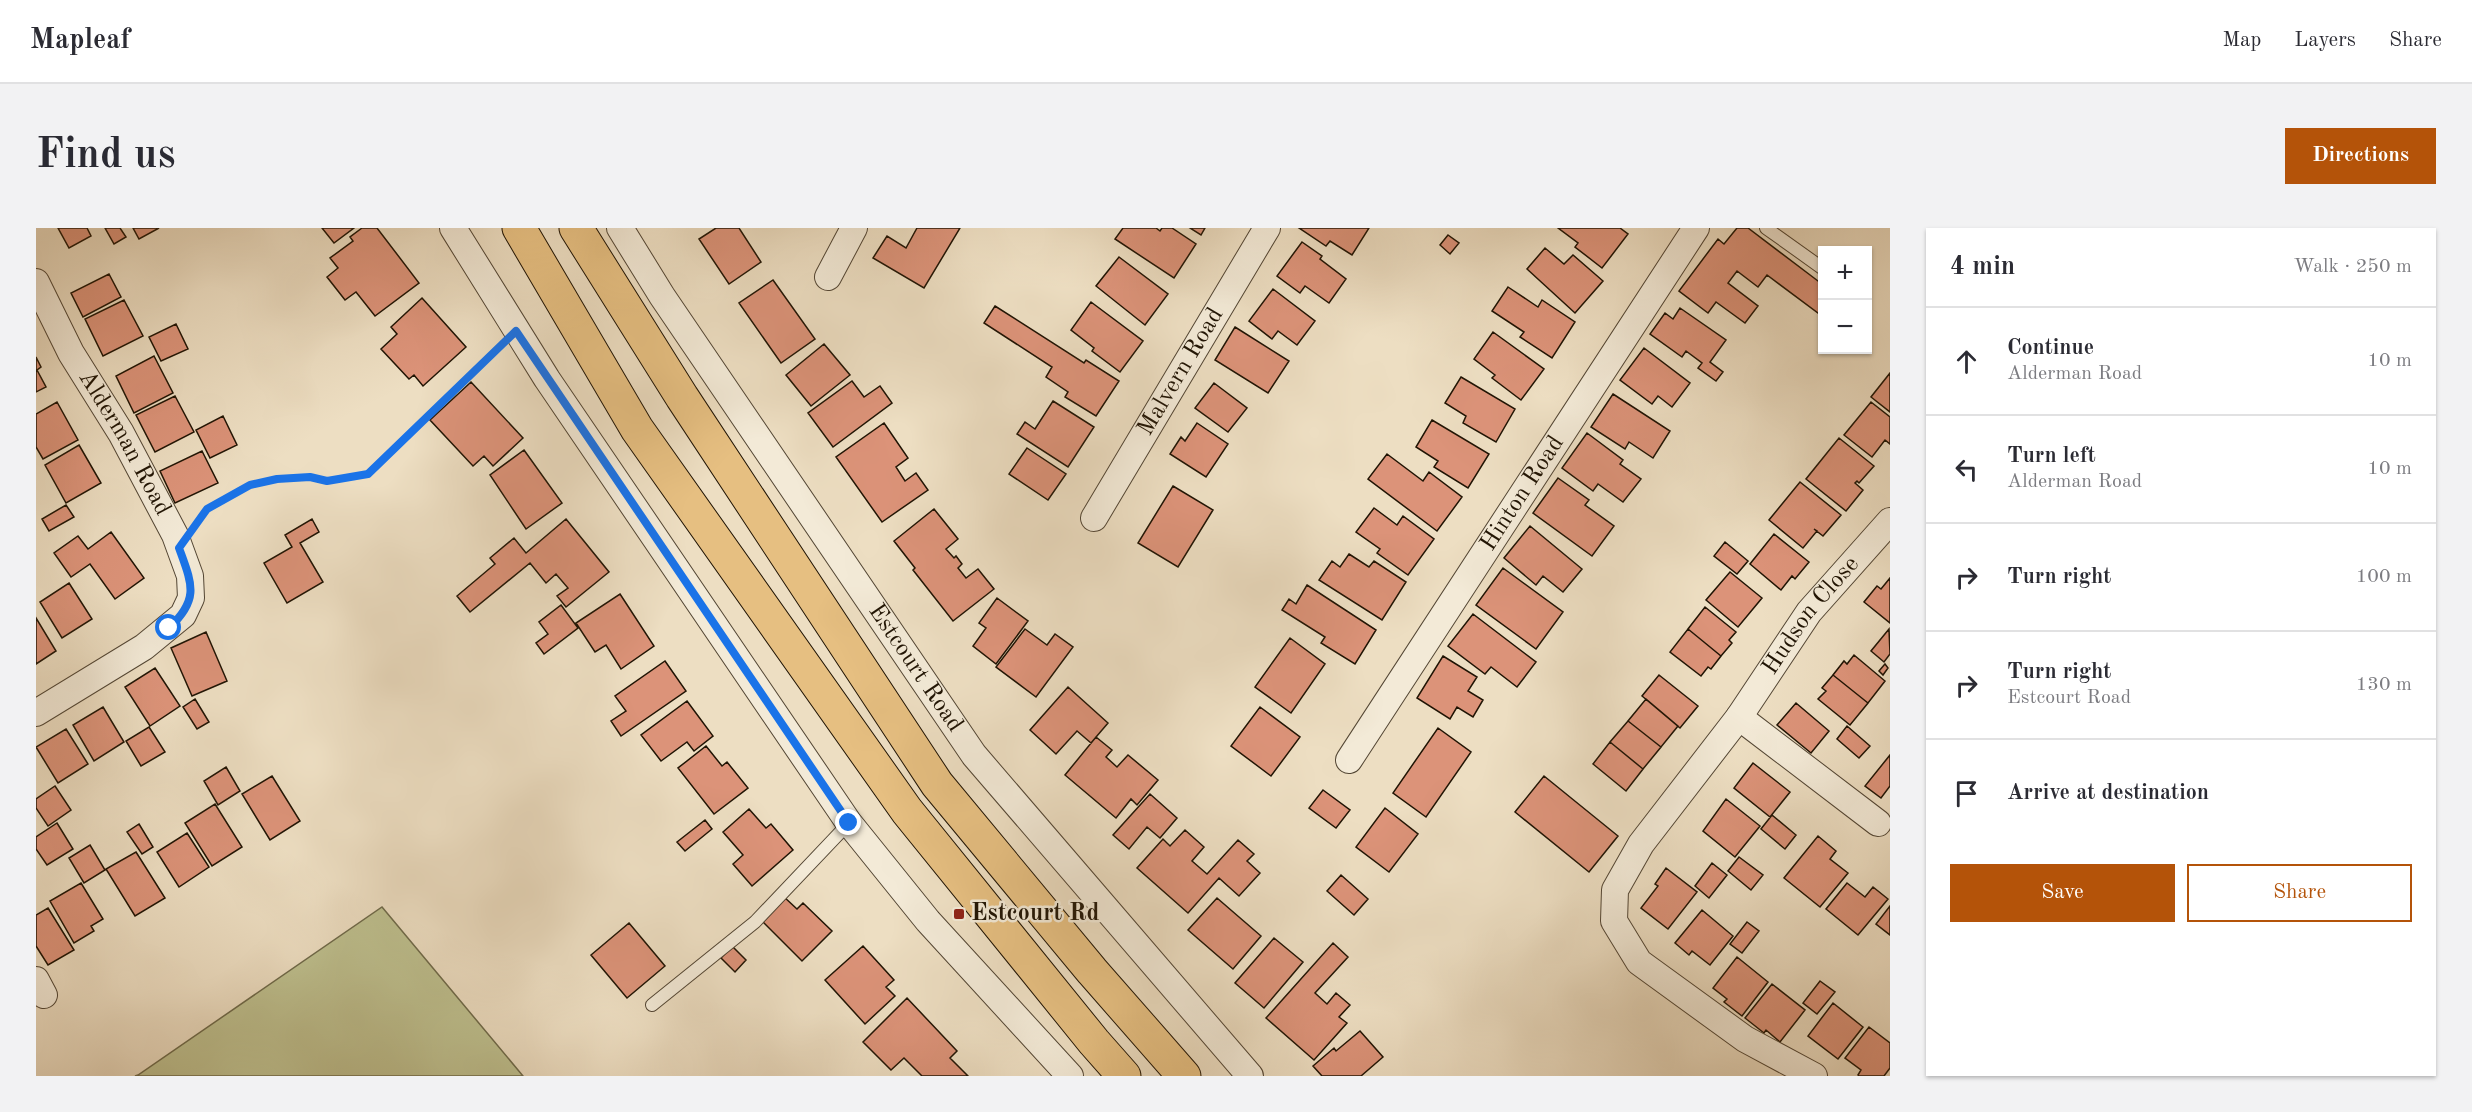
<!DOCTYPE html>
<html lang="en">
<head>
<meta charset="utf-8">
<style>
	body { margin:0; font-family:"Old Standard TT",serif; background:#f2f2f3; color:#2b2b33 }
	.controls { position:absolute; right:18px; top:18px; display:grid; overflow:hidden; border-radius:0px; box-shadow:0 2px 4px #0004 }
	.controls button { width:54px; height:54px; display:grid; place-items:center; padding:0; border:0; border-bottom:2px solid #e1e1e2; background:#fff; color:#2b2b33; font:30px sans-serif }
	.stop { position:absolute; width:18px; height:18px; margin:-14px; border:4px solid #1a73e8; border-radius:50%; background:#fff }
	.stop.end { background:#1a73e8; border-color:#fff; box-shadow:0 2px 6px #0008 }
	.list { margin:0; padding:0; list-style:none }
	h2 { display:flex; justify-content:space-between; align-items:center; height:78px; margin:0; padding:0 24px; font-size:26px }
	h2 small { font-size:20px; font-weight:400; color:#7c7c81 }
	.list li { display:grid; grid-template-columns:39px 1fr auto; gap:18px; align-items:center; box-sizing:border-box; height:108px; padding:0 24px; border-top:2px solid #e1e1e2 }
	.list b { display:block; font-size:22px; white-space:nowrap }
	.list p { margin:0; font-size:20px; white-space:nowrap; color:#7c7c81 }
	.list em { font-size:20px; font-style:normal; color:#7c7c81 }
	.actions { display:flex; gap:12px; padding:18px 24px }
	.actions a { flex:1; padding:14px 0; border:2px solid #b45309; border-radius:0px; text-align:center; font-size:21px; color:#b45309 }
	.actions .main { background:#b45309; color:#fff }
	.icon { flex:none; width:33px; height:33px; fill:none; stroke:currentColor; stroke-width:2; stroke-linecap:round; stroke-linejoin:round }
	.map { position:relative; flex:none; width:1854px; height:848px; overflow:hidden; border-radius:0px }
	header { display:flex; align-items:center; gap:36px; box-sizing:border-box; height:84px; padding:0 30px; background:#fff; border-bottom:2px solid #e1e1e2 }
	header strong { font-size:28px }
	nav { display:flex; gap:33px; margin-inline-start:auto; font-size:21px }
	.intro { display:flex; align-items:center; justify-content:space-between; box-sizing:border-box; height:144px; padding:0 36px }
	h1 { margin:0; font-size:42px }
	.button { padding:15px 27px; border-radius:0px; background:#b45309; color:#fff; font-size:21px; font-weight:700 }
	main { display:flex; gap:36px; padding:0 36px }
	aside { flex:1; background:#fff; border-radius:0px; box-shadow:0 2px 4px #0004 }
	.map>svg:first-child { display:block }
	.green { fill:#bec08f; stroke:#6f6a4a; stroke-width:1.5 }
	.building { fill:#dc9379; stroke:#201404; stroke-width:1.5 }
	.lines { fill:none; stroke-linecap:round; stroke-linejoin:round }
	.lane-casing { stroke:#534634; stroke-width:14 }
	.street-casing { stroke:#534634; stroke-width:28 }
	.primary-casing { stroke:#201404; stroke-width:35 }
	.path { stroke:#201404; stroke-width:4; stroke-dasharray:1.5 3; stroke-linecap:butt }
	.lane { stroke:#f3ead7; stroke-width:12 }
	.street { stroke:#f3ead7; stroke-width:26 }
	.primary { stroke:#e6bf81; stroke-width:33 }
	.route { stroke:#1a73e8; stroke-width:8 }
	.poi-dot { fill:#8f2418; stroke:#f3ead7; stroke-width:2 }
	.labels { text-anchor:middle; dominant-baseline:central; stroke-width:5; stroke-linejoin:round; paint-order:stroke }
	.street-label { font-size:24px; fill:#201404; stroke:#f3ead7 }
	.poi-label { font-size:24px; font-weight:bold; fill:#201404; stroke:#f3ead7; text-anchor:start }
</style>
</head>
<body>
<header>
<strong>Mapleaf</strong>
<nav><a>Map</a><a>Layers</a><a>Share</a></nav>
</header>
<div class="intro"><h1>Find us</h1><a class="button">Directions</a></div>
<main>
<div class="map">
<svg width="1854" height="848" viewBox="0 0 1854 848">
	<rect width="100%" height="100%" fill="#eddec2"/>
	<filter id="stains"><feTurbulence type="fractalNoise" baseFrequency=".00333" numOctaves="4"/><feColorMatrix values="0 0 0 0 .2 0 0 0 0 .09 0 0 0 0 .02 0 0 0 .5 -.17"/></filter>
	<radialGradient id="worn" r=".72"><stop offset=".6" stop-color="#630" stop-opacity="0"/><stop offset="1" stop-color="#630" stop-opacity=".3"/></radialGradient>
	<path class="green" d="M346,679L487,848H99L102,847Z"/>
	<path class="building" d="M22,0H51L55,8L33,20Z
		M69,0H84L90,9L78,16Z
		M97,0H123L103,11Z
		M286,0H318L298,15Z
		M326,0H341L383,55L339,88L320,64L309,72L291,49L302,40L294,30L317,13L314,9Z
		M680,0H703L725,34L693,56L663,11Z
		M881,0H924L888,60L837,30L851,8L870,20Z
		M1087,0H1120L1124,3L1126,0H1136L1160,16L1138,50L1079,11Z
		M1154,0H1169L1165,7Z
		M1263,0H1333L1316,27L1294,13L1290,18Z
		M1522,0H1584L1592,6L1566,40L1539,19L1542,15Z
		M1701,0H1712L1786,56V88L1731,47L1722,59L1701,43L1692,55L1722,78L1709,95L1680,74L1672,85L1643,63L1682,11L1688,16Z
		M1412,7L1423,15L1414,26L1404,17Z
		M1266,14L1286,28L1284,31L1310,51L1293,75L1269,58L1264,65L1241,48Z
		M1509,20L1528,36L1537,27L1567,53L1539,85L1491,41Z
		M1083,29L1132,66L1109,97L1060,58Z
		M73,46L85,69L47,89L35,65Z
		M737,52L779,111L745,135L703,75Z
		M1472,59L1502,79L1506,72L1539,94L1516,130L1484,109L1488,104L1456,83Z
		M1237,61L1279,93L1261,117L1242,103L1236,111L1213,93Z
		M386,70L430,119L387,158L378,147L373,151L345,121L361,106L355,99Z
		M88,72L107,108L67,128L49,91Z
		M1055,74L1107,113L1084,144L1056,123L1058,120L1035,102Z
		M959,78L1048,135L1050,132L1083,153L1060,188L1029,169L1032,164L1010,149L1016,139L948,95Z
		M1644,80L1690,112L1674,134L1687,144L1680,153L1662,140L1666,135L1650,123L1646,129L1614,106L1629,85L1637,91Z
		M140,96L152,121L125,133L113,109Z
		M1199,99L1253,133L1232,165L1179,132Z
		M1457,104L1508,141L1485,172L1456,150L1459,147L1438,131Z
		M788,116L814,147L775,178L750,147Z
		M1608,120L1654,155L1636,179L1622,168L1616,176L1584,152Z
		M118,128L137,165L98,185L80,148Z
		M0,129L5,139L1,142L10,159L0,164Z
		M1854,145V184L1835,169Z
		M1425,149L1479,181L1460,214L1427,195L1430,188L1409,175Z
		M816,153L828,169L844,158L856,175L797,219L772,185Z
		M435,154L487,210L457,238L448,228L437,238L394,192Z
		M1178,155L1211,180L1192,204L1159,180Z
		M1577,166L1634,203L1617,230L1593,214L1589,221L1555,199Z
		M139,168L158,204L119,224L100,187Z
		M1017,173L1058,199L1032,239L981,206L989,194L999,201Z
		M21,174L42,212L7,231L0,219V186Z
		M1835,174L1854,189V216L1849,212L1836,229L1808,207Z
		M187,188L201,217L174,230L160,202Z
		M1396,192L1453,226L1432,260L1398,239L1402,233L1380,219Z
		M848,195L872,230L860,239L869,253L880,245L892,262L846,294L800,229Z
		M1161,195L1192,216L1170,249L1134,226L1145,209L1149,213Z
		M1551,205L1587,232L1584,236L1605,251L1587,274L1562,256L1557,263L1526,240Z
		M1803,210L1838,238L1823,255L1821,253L1819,255L1827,262L1810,283L1770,251Z
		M43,217L65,255L30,275L9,237Z
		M991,220L1030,246L1012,272L973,246Z
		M488,222L526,275L490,301L454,247Z
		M166,223L182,255L139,275L124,243Z
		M1351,226L1387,253L1393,244L1426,269L1401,303L1332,251Z
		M1522,250L1553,272L1549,277L1578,298L1556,328L1497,285Z
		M1764,254L1805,287L1787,308L1778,301L1781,303L1767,320L1733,292Z
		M1137,258L1177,282L1142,339L1102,315Z
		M30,277L38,289L13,303L6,291Z
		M1338,280L1361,297L1367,288L1398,311L1372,347L1341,325L1344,321L1320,304Z
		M898,281L922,311L910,321L918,330L920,328L926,336L922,340L930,350L942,341L958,361L917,393L877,342L879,340L858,313Z
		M276,291L283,304L264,315L287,354L251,375L228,335L256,319L249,307Z
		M530,291L573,344L530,379L521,368L532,360L520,346L510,355L494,335L434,384L421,368L459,336L454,330L478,310L490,325Z
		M1494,298L1546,341L1527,364L1507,348L1500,357L1468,330Z
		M75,304L108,350L79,371L54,336L35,349L18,325L42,308L52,321Z
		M1738,306L1773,334L1759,351L1756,348L1745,362L1714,336Z
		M1689,314L1712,333L1701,346L1678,328Z
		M1313,326L1333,339L1338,333L1370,354L1346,392L1283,352L1296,333L1304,339Z
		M1467,340L1527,384L1500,421L1440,377Z
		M1694,344L1726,370L1702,399L1670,372Z
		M1854,350V395L1828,374L1841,358L1845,361Z
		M33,355L56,391L26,410L4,374Z
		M1271,357L1340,402L1319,436L1285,415L1289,409L1246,382L1253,371L1260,376Z
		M584,366L618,418L585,441L570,417L559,424L540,395Z
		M961,370L992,393L960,436L937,418L950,400L943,395Z
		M525,377L542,400L508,426L500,415L512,406L503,394Z
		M1669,379L1700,404L1693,412L1696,415L1685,428L1652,401Z
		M1437,386L1500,434L1481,459L1455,439L1449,446L1412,418Z
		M0,390L20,423L0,436Z
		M989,401L1011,417L1019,406L1037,419L1000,469L960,439Z
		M1652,401L1685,428L1675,441L1672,439L1665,448L1634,424Z
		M1853,401L1854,426L1848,434L1835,423Z
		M170,404L191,453L156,468L135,420Z
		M1254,410L1289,436L1255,485L1219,459Z
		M1818,427L1849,453L1832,475L1797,447L1808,433L1811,436Z
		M1407,428L1441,449L1432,463L1447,472L1437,489L1421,479L1414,491L1381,470Z
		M629,433L650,463L585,508L575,493L590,483L579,468Z
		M1849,436L1852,440L1847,447L1843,443Z
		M119,440L144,478L114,498L89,459Z
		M1623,447L1662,478L1644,500L1606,468Z
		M1797,447L1832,475L1814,497L1782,471L1790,463L1786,460Z
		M1032,459L1072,495L1055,515L1041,503L1020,526L994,502Z
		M159,471L173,494L161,501L147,479Z
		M1610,471L1642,498L1625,519L1592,493Z
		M651,473L677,508L658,523L651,514L625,533L605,507Z
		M1760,475L1793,503L1775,525L1741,497Z
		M67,479L88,514L58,533L37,497Z
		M1224,479L1264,509L1235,548L1195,518Z
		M1592,493L1625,519L1607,541L1574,514Z
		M1811,498L1834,518L1823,530L1801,511Z
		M113,499L129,524L105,538L90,513Z
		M1402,500L1435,524L1390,589L1357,565Z
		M30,501L52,536L22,555L0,519Z
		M1060,509L1076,522L1070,529L1081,539L1092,527L1122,552L1101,577L1095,571L1080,590L1029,547Z
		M1574,514L1607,541L1590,563L1557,536Z
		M670,518L686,538L691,534L712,560L678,586L642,540Z
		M1854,527V558L1845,570L1829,558Z
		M1717,535L1754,564L1734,589L1698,560Z
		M190,539L204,563L182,577L168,553Z
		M236,548L264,593L234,612L206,566Z
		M1508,548L1582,608L1553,644L1479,584Z
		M19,558L35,582L12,598L0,580V571Z
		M1287,562L1314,582L1300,600L1273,580Z
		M1114,566L1141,590L1124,610L1111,599L1093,621L1077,607Z
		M1690,571L1724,598L1699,629L1667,603Z
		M179,576L206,619L176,638L149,595Z
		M1349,580L1382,606L1353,644L1320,619Z
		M713,581L730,600L735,596L757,622L716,658L697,636L707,627L687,604Z
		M1736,587L1760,607L1749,621L1725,601Z
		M669,592L676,601L649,623L641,614Z
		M21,595L37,621L11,637L0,621V609Z
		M103,596L117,619L106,626L91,604Z
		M1149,602L1168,619L1156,633L1171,646L1202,612L1218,626L1211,633L1224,645L1203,668L1183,650L1152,685L1101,640L1127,611L1134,618Z
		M151,605L173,639L143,659L121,624Z
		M1782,608L1800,623L1794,631L1812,645L1784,679L1748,650Z
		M54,617L69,642L48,655L33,630Z
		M100,624L129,670L99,688L70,641Z
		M1703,629L1727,647L1715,662L1692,643Z
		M1676,635L1691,647L1673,670L1659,658Z
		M1630,640L1661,664L1632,701L1605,680L1622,658L1619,656Z
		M1305,647L1332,671L1318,687L1291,663Z
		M45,655L67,691L55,698L58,703L38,715L14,673Z
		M1811,655L1829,669L1837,659L1852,671L1822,707L1790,681Z
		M747,668L761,681L767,675L796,703L766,733L724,691Z
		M1181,670L1225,708L1197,741L1152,702Z
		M1854,678V707L1840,696Z
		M12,680L38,722L12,737L0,718V687Z
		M1666,682L1697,708L1674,737L1656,723L1653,727L1639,715Z
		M1711,694L1723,703L1706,725L1694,716Z
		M593,695L629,738L591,770L555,727Z
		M1238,710L1267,734L1228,780L1199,755Z
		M1297,715L1312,729L1279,765L1291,776L1300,765L1314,777L1303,789L1311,795L1278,832L1230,790Z
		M696,718L710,732L699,744L685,730Z
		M827,718L858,752L850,759L859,768L829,796L789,752Z
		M1701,729L1732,754L1706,788L1688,774L1691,771L1677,760Z
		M1784,753L1799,764L1781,786L1767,775Z
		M1736,756L1769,782L1744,814L1730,802L1728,805L1709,790Z
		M871,770L921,823L914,830L932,848H886L868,830L855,842L827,814Z
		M1797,775L1827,799L1802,831L1772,808Z
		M1833,799L1854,815V840L1848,848H1823L1822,847L1825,842L1809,830Z
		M1324,803L1347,829L1325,848H1286L1277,838L1298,820L1300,823Z"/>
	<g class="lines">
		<g class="lane-casing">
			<path id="lane" d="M1730,0L1786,40
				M616,777L719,694L813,595"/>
		</g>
		<g class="street-casing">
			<g id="street">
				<path d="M417,0L511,151L813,595L892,693L1034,848"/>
				<path id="s1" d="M584,0L626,68L938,527L1214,848"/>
				<path d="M792,49L818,0"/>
				<path id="s2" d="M0,54L35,125L85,205L139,307L154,348L155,370L147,387L108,419L0,485"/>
				<path id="s3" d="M1058,290L1231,0"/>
				<path d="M1703,489L1842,595"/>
				<path id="s4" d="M1313,532L1660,0"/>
				<path d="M0,752L8,767"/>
				<path id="s5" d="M1778,848L1709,811L1603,734L1578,693L1579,662L1605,616L1703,489L1773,384L1854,293"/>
			</g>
		</g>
		<g class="primary-casing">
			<path id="primary" d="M483,0L601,201L871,583L1058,814L1088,848
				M540,0L646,169L901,556L1056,743L1148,848"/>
		</g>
		<path class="path" d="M163,292L171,281L214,257L241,251L275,249L291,253L332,246L461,122"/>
		<use href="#lane" class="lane"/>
		<use href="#street" class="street"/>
		<use href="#primary" class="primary"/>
	</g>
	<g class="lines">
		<path class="route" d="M133,400C164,371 156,356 143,320L171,281L214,257L241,251L274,249L291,253L332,246L480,103L813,595"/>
	</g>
	<rect class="poi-dot" x="917" y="680" width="12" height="12" rx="3"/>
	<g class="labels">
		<g class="street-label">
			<text stroke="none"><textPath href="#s3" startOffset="170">Malvern Road</textPath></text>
			<text stroke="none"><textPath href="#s2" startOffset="184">Alderman Road</textPath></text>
			<text stroke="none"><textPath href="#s4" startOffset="318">Hinton Road</textPath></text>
			<text stroke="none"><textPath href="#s5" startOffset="626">Hudson Close</textPath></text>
			<text stroke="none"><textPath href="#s1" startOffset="530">Estcourt Road</textPath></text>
		</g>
		<g class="poi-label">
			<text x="935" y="686">Estcourt Rd</text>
		</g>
	</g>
	<rect width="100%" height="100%" filter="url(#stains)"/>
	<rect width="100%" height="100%" fill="url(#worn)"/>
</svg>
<div class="controls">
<button>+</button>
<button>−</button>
</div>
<div class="stop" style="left:133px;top:400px"></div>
<div class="stop end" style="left:813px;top:595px"></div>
</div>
<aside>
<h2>4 min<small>Walk · 250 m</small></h2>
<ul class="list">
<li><svg class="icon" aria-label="ahead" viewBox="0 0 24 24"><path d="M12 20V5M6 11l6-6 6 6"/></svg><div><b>Continue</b><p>Alderman Road</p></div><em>10 m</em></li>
<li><svg class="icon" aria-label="left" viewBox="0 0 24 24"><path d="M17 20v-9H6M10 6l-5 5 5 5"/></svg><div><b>Turn left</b><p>Alderman Road</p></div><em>10 m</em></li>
<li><svg class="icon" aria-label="right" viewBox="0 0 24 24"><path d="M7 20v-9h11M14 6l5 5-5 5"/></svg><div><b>Turn right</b></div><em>100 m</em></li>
<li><svg class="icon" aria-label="right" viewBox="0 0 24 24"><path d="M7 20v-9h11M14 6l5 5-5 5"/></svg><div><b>Turn right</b><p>Estcourt Road</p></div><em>130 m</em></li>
<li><svg class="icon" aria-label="arrive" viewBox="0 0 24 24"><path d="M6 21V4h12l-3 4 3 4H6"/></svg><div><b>Arrive at destination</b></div></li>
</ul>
<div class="actions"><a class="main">Save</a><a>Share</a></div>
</aside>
</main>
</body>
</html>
